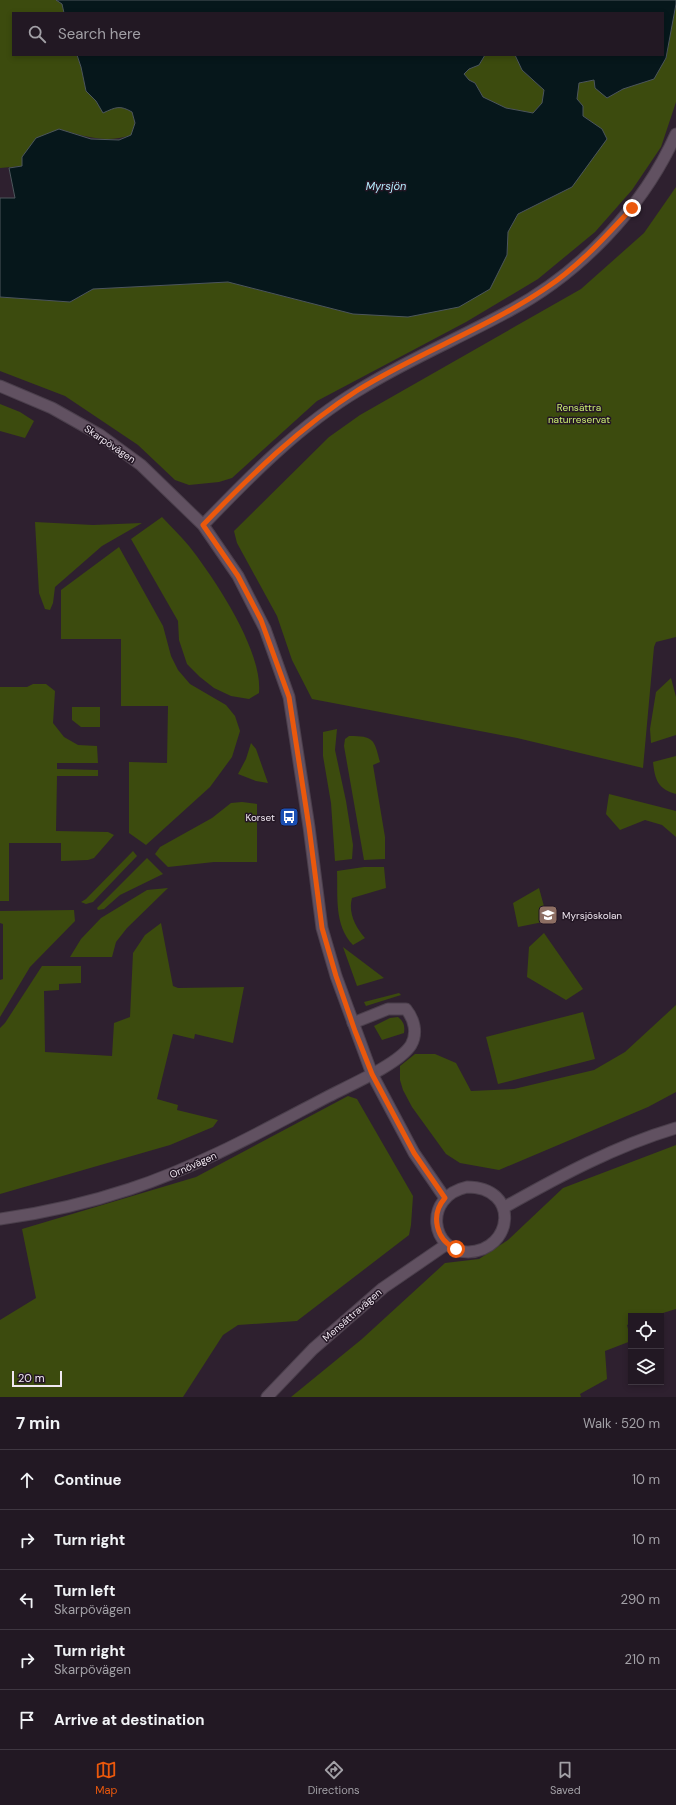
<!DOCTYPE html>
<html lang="en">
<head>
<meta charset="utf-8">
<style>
	body { margin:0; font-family:"DM Sans",sans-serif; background:#2e2530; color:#f1f3f6 }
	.controls { position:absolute; right:12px; bottom:12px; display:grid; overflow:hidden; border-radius:0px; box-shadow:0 2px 6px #0003 }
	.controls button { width:36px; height:36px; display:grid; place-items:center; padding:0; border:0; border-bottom:1px solid #3f3741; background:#221823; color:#f1f3f6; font:20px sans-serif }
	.scale { position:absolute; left:12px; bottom:10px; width:50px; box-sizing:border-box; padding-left:4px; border:2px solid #f1e8f2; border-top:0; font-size:11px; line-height:14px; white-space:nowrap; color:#f1e8f2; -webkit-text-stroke:3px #241725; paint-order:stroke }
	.stop { position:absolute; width:12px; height:12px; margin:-9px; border:3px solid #ea580c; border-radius:50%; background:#fff }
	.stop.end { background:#ea580c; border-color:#fff; box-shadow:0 1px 4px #0008 }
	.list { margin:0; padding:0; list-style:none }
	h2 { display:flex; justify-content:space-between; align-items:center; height:52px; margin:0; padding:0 16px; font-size:17px }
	h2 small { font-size:13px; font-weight:400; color:#a2a0a6 }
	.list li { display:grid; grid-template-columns:26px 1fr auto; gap:12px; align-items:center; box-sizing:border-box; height:60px; padding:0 16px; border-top:1px solid #3f3741 }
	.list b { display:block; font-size:15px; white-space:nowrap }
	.list p { margin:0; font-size:13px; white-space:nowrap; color:#a2a0a6 }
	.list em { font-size:13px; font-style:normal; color:#a2a0a6 }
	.icon { flex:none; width:22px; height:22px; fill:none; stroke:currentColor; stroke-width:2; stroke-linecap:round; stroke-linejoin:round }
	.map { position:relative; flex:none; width:676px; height:1397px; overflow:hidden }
	.search { position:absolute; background:#221823; box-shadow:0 2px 6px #0003; left:12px; right:12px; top:12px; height:44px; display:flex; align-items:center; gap:10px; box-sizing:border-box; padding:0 14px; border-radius:0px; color:#a2a0a6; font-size:15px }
	.sheet { height:352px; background:#221823 }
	nav { display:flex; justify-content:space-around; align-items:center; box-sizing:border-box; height:56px; border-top:1px solid #3f3741; background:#221823; font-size:11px; color:#a2a0a6 }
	nav a { display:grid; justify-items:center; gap:2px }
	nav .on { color:#ea580c }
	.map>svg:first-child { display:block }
	.green { fill:#3c4b0e }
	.water { fill:#06171b; stroke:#4c565c }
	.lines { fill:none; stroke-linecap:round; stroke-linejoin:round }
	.minor-casing { stroke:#4b3f4c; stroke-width:13 }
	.tertiary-casing { stroke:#4b3f4c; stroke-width:13 }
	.minor { stroke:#615161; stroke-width:11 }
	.tertiary { stroke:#615161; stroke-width:11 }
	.route { stroke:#ea580c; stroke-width:5 }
	.labels { text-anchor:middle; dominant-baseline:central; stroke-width:3; stroke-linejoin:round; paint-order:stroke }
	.park-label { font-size:10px; fill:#cbee72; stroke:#241725 }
	.street-label { font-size:10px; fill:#f1e8f2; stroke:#241725 }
	.poi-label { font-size:10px; fill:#f1e8f2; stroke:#241725; text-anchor:end }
	.water-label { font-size:11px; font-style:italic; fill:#b4edfe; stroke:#241725 }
</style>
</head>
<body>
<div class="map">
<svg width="676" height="1397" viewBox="0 0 676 1397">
	<rect width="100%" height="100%" fill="#2e202f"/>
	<path class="green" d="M0,0H56L62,4L64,13H13V55H77L81,67L86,91L96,101L103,112C116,107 119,105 132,112L135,123L131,135C106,144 83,136 59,129L22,166L0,168Z
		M676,4V102L661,147L632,190L595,232L538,279L466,322L317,401L232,478L219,482L189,485L175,480L138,445L65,396L0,371V297L70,302L93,289L228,282L353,314L507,255L508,232L518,214L572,187L590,120L583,116L582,106L577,99L579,83L594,80L607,98L623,89L653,79L666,58Z
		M485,55H515L522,70L544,90L542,103L533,113L506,108L483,97L475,83L469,80L464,74L469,69L479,65Z
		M676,187V637L656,642L654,647L643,768L517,738L312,699L292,660L277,616L237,543L234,531L329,437L360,415L581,289L644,233Z
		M0,404L20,412L34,421L25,438L0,431Z
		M162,517C171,527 181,536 189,546C215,579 263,651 259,693L249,699L231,696L214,688L200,677L187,664L179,640L178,621L131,539Z
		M35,522L93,525L142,523L102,546L55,587L53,603L50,610L45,609L39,593Z
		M119,547L163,626L171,656L178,670L190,684L226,705L235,716L240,731L232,757L210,787L146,845L129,833V762L167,763L168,706H121V639H61V590Z
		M671,678L676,697V735L651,743L650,729L656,692Z
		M33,684H46L55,691L53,723L64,737L78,745L97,746L98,763H57V769L98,770V776H57L56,831L108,832L114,835L94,858L88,860L61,861V843H9V901H0V687H27Z
		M72,707H100V727H81L72,720Z
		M337,729L335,750L346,801L353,845L352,859L335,861L331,803L323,756V732Z
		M349,736C374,736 374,739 380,762L373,765L385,837V859L364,860L344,746L345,739Z
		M251,743L256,749L268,783L256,781L238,774L246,759Z
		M676,756V794C658,789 655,780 653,762Z
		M609,794L676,811V837L662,825L645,820L620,830L606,814Z
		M242,802L257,804V862H214L168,867L155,854L160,847L212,818L231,803Z
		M133,851L137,856L93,902L86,904L81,902L86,899Z
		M147,858L163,874L120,895L104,909L98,910L97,908Z
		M364,867H384L386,888L352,898C348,912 355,927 365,938L353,945C334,925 338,897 337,871Z
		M168,888L127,928L116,942L112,957H70L81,939L101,918L147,890Z
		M539,888L548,921L518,927L513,903Z
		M74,910L75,921L30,967L0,1017V980L3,979V924L0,923V911Z
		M161,923L173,986L178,988L244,987L233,1043L195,1034L194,1039L173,1034L157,1099L178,1105L177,1110L218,1120L213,1127L170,1145L0,1194V1028L5,1023L42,966H81V983L59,984V990L44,991L45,1052L112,1056L114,1023L130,1017L133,953L145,935Z
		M544,933L583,989L566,1000L527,977L529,947Z
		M343,947L384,978L357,986Z
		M399,993L401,995L366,1006L364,1002Z
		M676,1005V1092L648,1107L499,1170L460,1163L446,1154L412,1107L403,1090L400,1080V1066L415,1054H435L456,1063L471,1091L514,1089L594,1070L625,1052Z
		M583,1012L595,1059L498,1084L486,1037Z
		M398,1017C404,1022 405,1026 404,1033L382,1040L374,1026L390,1018Z
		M348,1096L357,1099L413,1196L411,1225L409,1235L297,1321L238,1325L223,1335L183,1397H0V1320L36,1298L22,1229L196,1177Z
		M676,1145V1309L653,1316H631V1323L627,1325L631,1341L605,1351L607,1379L580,1394L581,1397H291L362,1339L445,1263L479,1259L508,1240L563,1188Z"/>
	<path class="water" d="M56,0H676V4L666,58L654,79L623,89L607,98L595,88L594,80L579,83L577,99L583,106V116L602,129L607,139L572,187L518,214L508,232L507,255L490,289L459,307L408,317L353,314L228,282L93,289L70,302L0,297V198H15L9,168L22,166V157L36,138L59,129L91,139L119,140L131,135L135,123L132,112C120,105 116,107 103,113L96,101L86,91L81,67L77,55H485L479,65L469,69L464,74L469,80L475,83L483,97L506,108L533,113L542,103L544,90L522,70L515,55H663V13H64L62,4Z"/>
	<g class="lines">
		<g class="minor-casing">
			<path id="minor" d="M0,1219C44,1213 88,1203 130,1189C200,1166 264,1130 329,1096C350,1085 399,1064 411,1045C418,1033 414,1019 406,1009H388L353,1023"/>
		</g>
		<g class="tertiary-casing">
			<path id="tertiary" d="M0,386L52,408L100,435L141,465L203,525L238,576L265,629L289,697L309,827L322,928L336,976L372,1074L414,1153L445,1198
				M203,525C251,475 300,425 359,390C407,360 460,338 509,311C580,273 643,208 676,134
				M467,1187C521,1187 513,1251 468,1252C431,1252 422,1197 467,1187Z
				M503,1208C558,1177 615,1146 676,1128
				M267,1397L313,1349L383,1288L447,1244"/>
		</g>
		<use href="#minor" class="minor"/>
		<use href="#tertiary" class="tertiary"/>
	</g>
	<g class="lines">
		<path class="route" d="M456,1249C436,1240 430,1215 445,1198L414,1153L372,1074L355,1031L336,976L322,928L309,827L289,697L261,620L238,576L203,525C251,475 300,427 358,390C418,353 487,328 546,288C578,267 606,236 632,208"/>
	</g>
	<defs>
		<g id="bus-square" transform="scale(1)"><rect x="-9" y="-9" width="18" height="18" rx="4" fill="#1a4fb4" stroke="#241725"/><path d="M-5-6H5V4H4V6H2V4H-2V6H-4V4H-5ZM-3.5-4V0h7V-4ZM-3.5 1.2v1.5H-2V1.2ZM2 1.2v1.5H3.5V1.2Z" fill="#fff"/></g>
		<g id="school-square" transform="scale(1)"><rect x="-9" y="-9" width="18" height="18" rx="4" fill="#8d6e63" stroke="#241725"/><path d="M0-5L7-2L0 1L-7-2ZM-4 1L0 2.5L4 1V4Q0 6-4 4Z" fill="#fff"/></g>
	</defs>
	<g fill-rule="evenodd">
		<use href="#bus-square" x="289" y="817"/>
		<use href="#school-square" x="548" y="915"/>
	</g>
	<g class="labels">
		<g class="park-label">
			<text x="579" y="407">Rensättra<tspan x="579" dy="12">naturreservat</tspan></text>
		</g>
		<g class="street-label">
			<text transform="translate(110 444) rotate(34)">Skarpövägen</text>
			<text transform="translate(193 1165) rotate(-24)">Ornövägen</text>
			<text transform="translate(352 1315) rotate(-41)">Mensättravägen</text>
		</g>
		<g class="poi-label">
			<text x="275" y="817">Korset</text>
			<text x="562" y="915" text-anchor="start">Myrsjöskolan</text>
		</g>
		<g class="water-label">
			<text x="386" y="186">Myrsjön</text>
		</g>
	</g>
</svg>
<div class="controls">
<button><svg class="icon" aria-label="locate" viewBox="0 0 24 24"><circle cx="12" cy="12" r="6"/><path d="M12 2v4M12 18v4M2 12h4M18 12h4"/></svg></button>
<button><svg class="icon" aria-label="layers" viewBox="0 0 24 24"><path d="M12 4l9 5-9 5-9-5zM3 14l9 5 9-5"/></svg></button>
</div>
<div class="scale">20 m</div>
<div class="stop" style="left:456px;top:1249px"></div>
<div class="stop end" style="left:632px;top:208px"></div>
<div class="search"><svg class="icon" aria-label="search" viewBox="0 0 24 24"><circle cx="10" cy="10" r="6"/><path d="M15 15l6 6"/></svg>Search here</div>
</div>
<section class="sheet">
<h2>7 min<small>Walk · 520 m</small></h2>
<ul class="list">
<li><svg class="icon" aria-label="ahead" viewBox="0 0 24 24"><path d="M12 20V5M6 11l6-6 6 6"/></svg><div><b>Continue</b></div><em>10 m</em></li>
<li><svg class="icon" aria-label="right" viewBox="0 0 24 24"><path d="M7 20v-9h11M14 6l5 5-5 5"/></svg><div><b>Turn right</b></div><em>10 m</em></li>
<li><svg class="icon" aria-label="left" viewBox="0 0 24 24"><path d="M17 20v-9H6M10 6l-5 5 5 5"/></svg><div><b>Turn left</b><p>Skarpövägen</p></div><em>290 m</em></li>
<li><svg class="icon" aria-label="right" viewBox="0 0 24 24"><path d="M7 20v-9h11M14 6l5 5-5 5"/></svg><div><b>Turn right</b><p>Skarpövägen</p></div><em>210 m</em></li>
<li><svg class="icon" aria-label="arrive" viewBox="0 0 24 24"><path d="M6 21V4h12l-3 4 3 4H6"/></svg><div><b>Arrive at destination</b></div></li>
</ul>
</section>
<nav>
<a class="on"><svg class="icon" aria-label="map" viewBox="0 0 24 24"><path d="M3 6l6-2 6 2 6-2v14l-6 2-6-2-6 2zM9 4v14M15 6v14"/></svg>Map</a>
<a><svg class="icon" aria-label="directions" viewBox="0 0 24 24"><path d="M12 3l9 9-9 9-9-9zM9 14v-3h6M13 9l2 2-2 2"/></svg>Directions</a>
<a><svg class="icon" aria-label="saved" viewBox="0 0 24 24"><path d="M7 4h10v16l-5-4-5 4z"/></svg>Saved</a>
</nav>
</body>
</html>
